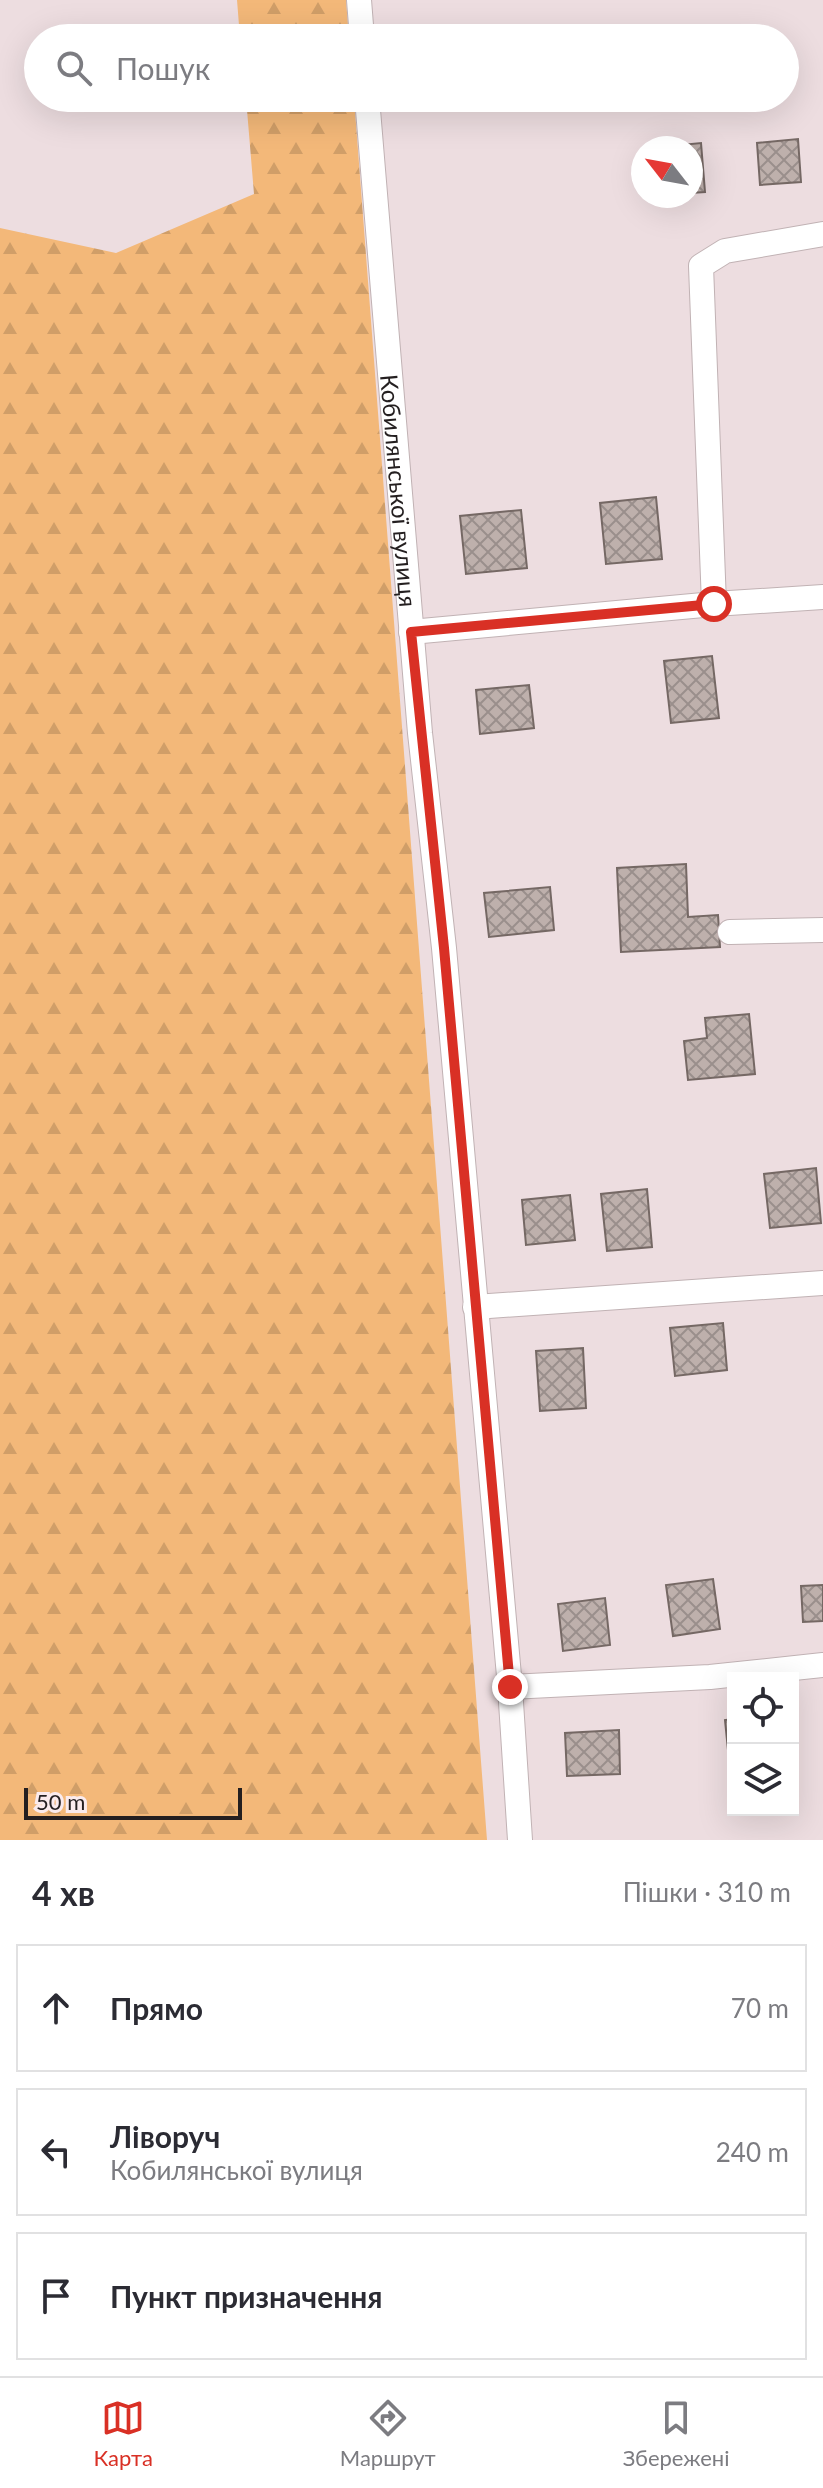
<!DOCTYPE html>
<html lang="uk">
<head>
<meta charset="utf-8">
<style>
	body { margin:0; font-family:Lato,sans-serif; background:#f7f7f7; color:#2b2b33 }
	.controls { position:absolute; right:24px; bottom:24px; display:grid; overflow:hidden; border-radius:0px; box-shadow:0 8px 32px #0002 }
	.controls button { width:72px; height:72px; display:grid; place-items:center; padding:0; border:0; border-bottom:2px solid #e1e1e2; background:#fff; color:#2b2b33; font:40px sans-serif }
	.compass { position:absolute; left:631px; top:136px; width:72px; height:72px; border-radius:50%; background:#fff; box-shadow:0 8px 32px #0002; rotate:301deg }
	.scale { position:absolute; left:24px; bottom:20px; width:218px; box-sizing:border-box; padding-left:8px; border:4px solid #241f20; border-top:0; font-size:22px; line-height:28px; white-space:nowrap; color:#241f20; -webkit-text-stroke:6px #faebed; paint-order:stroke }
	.stop { position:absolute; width:24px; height:24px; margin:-18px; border:6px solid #d93025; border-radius:50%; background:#fff }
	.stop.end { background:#d93025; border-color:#fff; box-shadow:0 2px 8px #0008 }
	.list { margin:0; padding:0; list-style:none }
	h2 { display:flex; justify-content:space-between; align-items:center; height:104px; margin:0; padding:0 32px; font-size:34px }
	h2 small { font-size:26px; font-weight:400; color:#7c7c81 }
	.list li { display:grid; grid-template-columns:52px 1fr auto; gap:24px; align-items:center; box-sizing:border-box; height:128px; margin:0 16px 16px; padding:0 16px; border:2px solid #e1e1e2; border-radius:0px }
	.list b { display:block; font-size:30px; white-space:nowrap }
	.list p { margin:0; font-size:26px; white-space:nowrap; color:#7c7c81 }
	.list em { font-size:26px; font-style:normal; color:#7c7c81 }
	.icon { flex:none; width:44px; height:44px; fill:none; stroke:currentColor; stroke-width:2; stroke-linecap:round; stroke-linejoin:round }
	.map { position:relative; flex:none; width:823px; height:1840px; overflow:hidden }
	.search { position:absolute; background:#fff; box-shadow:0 8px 32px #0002; left:24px; right:24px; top:24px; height:88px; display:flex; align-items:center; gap:20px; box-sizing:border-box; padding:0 28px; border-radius:44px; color:#7c7c81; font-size:30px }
	.sheet { height:536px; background:#fff }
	nav { display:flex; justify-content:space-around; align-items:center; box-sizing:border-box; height:112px; border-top:2px solid #e1e1e2; background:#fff; font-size:22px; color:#7c7c81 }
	nav a { display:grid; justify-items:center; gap:4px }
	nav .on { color:#d93025 }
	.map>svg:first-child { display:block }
	.forest { fill:url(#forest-firs) }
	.building { fill:url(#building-cross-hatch); stroke:#756864; stroke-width:2 }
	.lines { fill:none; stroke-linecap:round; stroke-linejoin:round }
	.street-casing { stroke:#c1b2b4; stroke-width:26 }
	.street { stroke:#fff; stroke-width:24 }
	.route { stroke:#d93025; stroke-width:10 }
	.labels { text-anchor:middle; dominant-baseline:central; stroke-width:6; stroke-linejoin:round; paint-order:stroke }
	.street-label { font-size:24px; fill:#241f20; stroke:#faebed }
</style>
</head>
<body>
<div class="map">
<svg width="823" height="1840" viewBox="0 0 823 1840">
	<defs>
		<pattern id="forest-firs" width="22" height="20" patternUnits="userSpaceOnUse" patternTransform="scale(2)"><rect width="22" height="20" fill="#f3b879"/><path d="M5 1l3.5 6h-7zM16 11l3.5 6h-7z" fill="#d09e68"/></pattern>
		<pattern id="building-cross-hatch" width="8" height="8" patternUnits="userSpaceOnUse" patternTransform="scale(2)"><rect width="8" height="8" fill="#beb0ac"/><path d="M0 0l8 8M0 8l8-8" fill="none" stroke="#9a8f8c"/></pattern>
	</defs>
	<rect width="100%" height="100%" fill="#eddde0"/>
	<path class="forest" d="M237,0H346L349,38H240Z
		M246,98H354L487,1840H0V228L116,253L254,194Z"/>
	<path class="building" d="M798,139L801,182L760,185L757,143Z
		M701,143L705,192L691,193V148H650Z
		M656,497L662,559L606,564L600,503Z
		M521,510L527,568L466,574L460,516Z
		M712,656L719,718L671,723L664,661Z
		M529,685L534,728L480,734L476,690Z
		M686,864L688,917L718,915L720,947L621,952L617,868Z
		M550,887L554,930L489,937L484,893Z
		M749,1014L755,1074L688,1080L684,1041L707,1038L705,1018Z
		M816,1168L821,1223L770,1228L764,1174Z
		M647,1189L652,1247L607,1251L601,1194Z
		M570,1195L575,1240L526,1245L522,1200Z
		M723,1323L727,1370L675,1376L670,1328Z
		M583,1348L586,1408L540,1411L536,1351Z
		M713,1579L720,1629L673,1636L666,1585Z
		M823,1585V1621L803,1622L801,1586Z
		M605,1598L610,1645L563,1651L558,1604Z
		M733,1719V1759L729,1760L725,1720Z
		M619,1730L620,1774L567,1776L565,1733Z"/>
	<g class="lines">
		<g class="street-casing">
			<g id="street">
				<path d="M359,0L362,38"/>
				<path id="s1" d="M367,98L420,733L444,948L510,1687L520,1840"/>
				<path d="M714,604L701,266L725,251L823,234"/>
				<path d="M411,632L714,604L823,597"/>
				<path d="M730,932L823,930"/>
				<path d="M475,1307L823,1283"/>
				<path d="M510,1687L710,1677L823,1665"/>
			</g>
		</g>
		<use href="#street" class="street"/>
	</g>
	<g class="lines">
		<path class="route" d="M510,1687L444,948L411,632L714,604"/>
	</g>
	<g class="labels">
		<g class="street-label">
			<text stroke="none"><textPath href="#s1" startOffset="394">Кобилянської вулиця</textPath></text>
		</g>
	</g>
</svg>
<div class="controls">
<button><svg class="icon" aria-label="locate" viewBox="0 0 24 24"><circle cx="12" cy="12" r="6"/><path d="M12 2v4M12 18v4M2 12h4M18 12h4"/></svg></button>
<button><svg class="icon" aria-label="layers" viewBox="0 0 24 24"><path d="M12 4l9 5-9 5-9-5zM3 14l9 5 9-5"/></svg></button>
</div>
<svg class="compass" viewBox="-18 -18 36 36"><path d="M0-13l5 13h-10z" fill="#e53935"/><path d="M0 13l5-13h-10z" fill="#7c7c81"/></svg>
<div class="scale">50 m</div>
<div class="stop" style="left:714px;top:604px"></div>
<div class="stop end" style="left:510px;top:1687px"></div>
<div class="search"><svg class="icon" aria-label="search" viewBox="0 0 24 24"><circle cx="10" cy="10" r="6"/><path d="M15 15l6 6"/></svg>Пошук</div>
</div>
<section class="sheet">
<h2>4 хв<small>Пішки · 310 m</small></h2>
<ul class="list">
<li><svg class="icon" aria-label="ahead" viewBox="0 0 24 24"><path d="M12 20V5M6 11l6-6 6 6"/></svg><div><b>Прямо</b></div><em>70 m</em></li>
<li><svg class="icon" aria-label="left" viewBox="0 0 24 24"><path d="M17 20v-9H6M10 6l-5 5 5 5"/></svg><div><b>Ліворуч</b><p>Кобилянської вулиця</p></div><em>240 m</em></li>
<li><svg class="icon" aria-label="arrive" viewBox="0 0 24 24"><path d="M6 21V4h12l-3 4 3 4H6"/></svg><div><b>Пункт призначення</b></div></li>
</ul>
</section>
<nav>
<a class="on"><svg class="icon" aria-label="map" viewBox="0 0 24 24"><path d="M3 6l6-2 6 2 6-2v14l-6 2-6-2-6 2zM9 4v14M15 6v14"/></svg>Карта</a>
<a><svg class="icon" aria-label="directions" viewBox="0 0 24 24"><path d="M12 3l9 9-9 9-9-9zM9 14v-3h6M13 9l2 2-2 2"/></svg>Маршрут</a>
<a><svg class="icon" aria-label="saved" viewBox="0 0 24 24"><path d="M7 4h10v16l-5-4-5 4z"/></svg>Збережені</a>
</nav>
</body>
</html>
